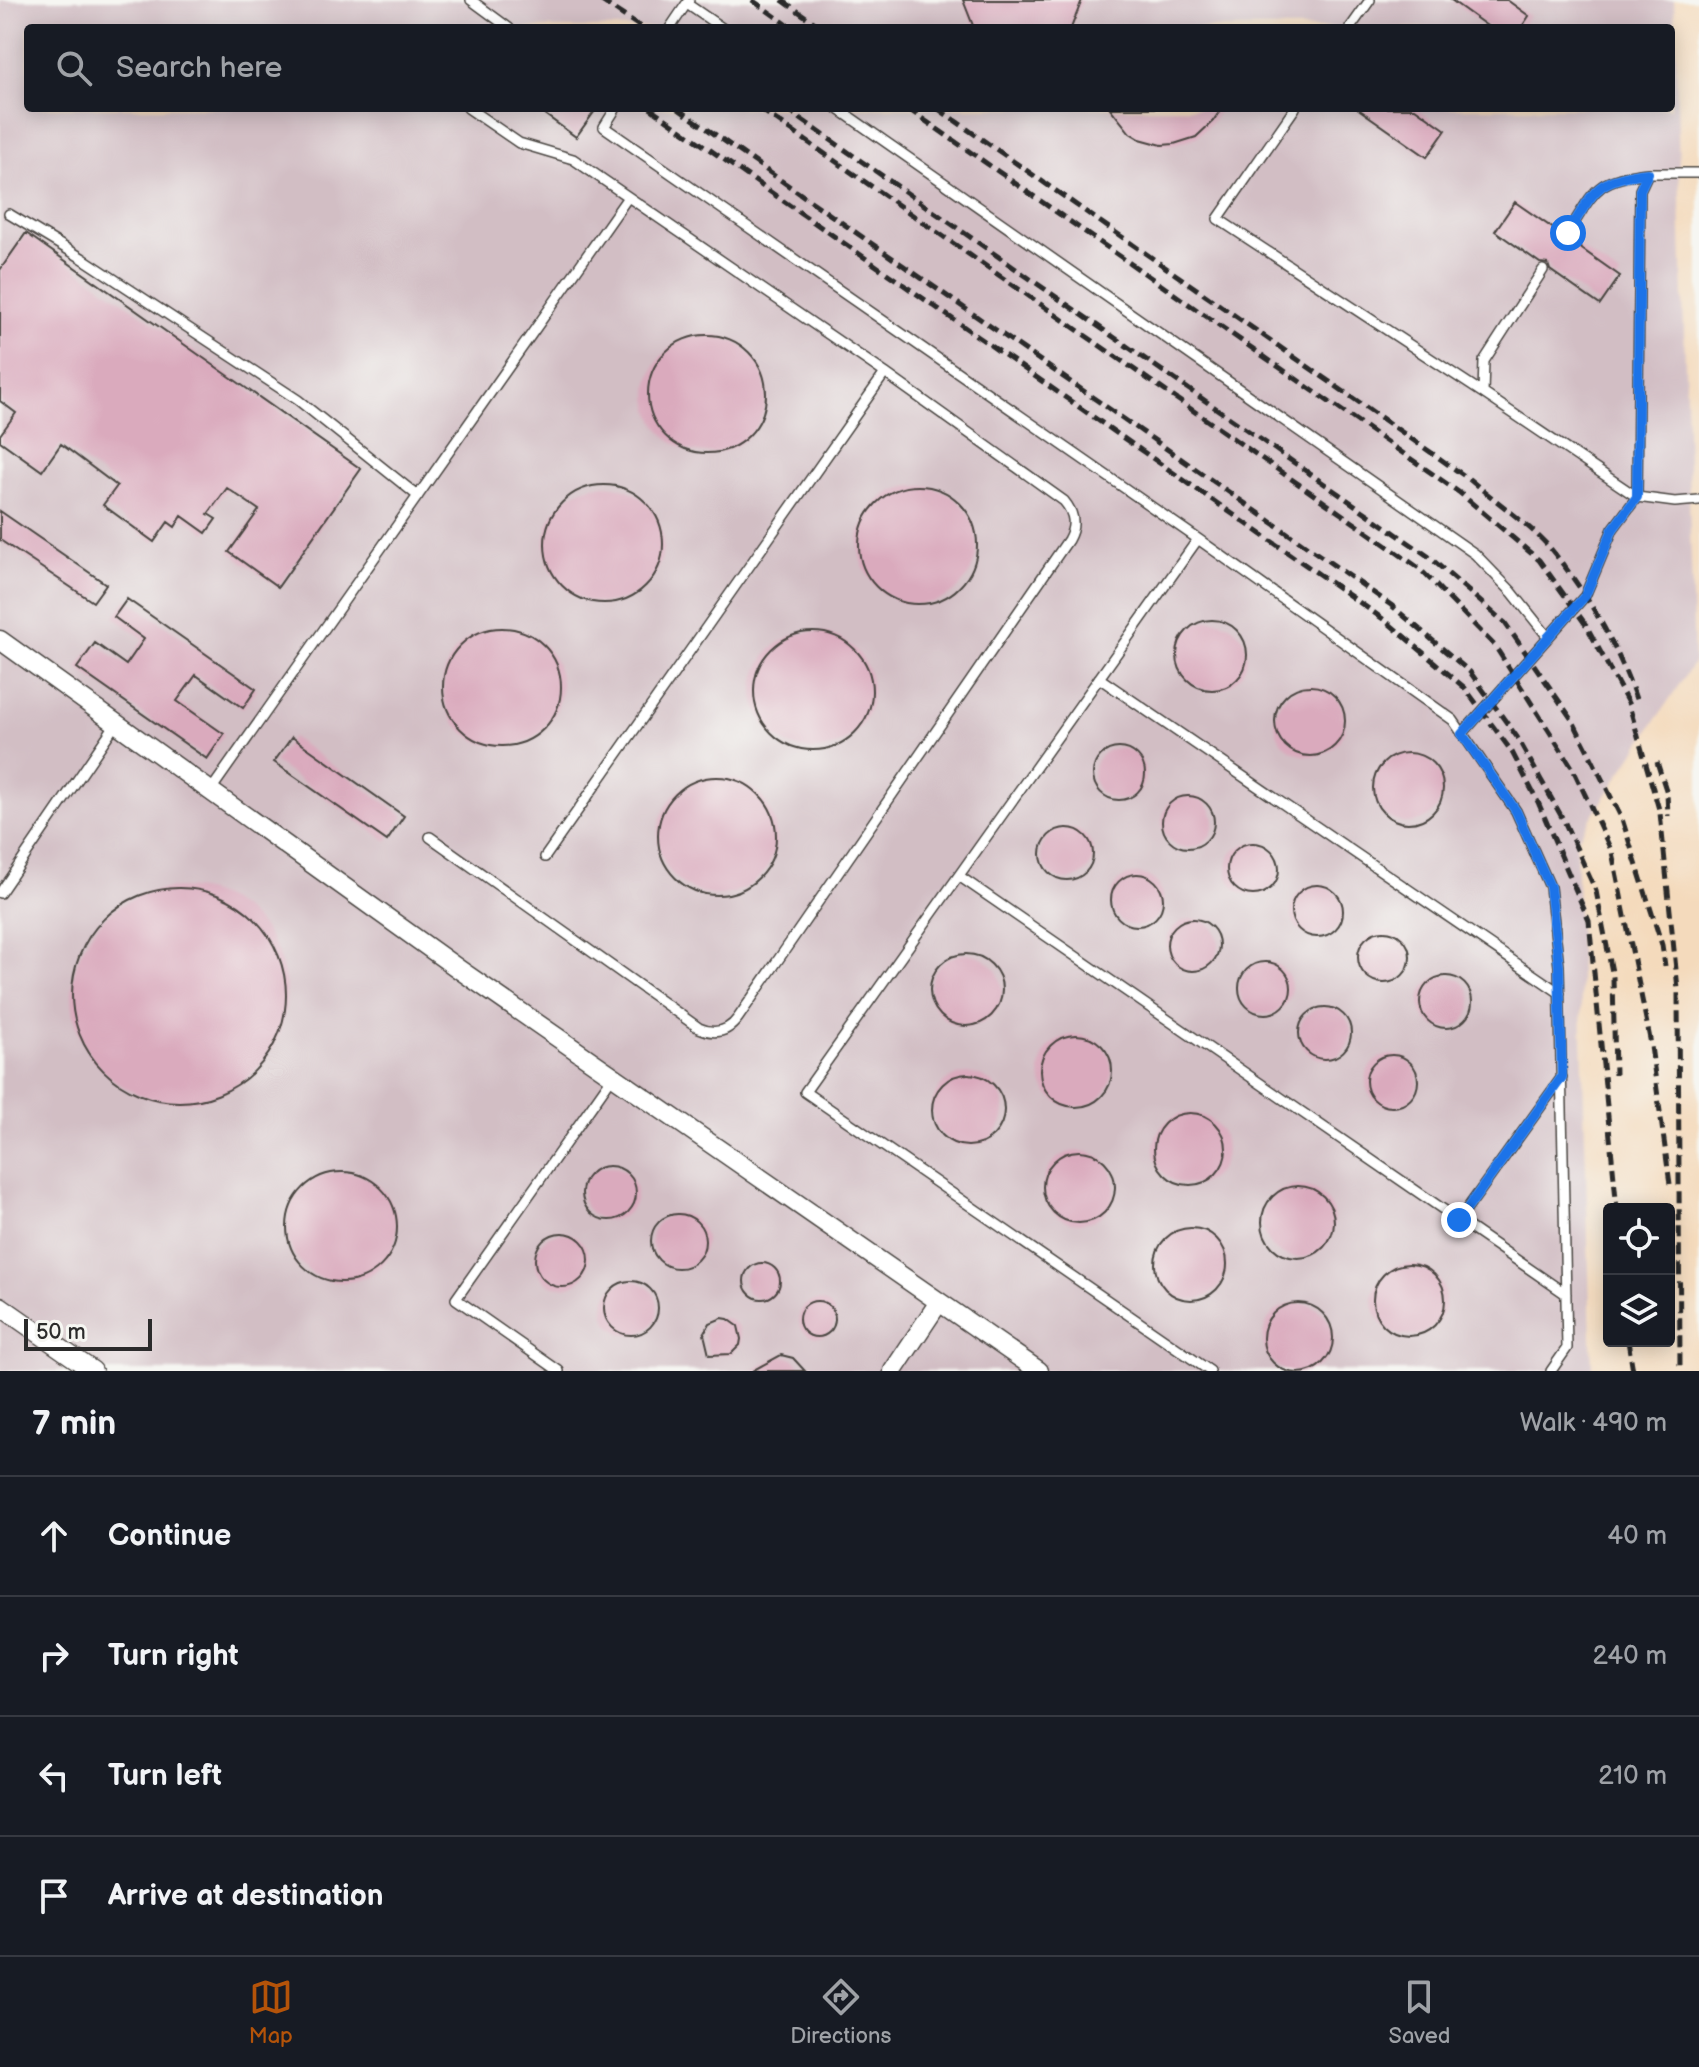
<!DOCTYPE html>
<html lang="en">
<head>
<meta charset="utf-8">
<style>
	body { margin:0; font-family:"Balsamiq Sans",sans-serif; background:#20242c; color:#f1f3f6 }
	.controls { position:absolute; right:24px; bottom:24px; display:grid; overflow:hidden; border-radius:8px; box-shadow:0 4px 20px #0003 }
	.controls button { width:72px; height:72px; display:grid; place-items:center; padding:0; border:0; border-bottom:2px solid #363941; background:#171b24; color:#f1f3f6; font:40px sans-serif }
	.scale { position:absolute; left:24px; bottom:20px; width:128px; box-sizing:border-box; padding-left:8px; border:4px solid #2b2b2b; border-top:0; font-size:22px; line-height:28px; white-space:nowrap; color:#2b2b2b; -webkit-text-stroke:6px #f6f6f2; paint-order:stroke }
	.stop { position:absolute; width:24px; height:24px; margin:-18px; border:6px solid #1a73e8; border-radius:50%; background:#fff }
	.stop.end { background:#1a73e8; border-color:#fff; box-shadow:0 2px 8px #0008 }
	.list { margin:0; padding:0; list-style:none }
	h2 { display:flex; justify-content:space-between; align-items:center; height:104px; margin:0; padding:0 32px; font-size:34px }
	h2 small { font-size:26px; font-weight:400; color:#9ea1a6 }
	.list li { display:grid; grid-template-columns:52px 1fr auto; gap:24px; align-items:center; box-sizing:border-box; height:120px; padding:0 32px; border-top:2px solid #363941 }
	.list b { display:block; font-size:30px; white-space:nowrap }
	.list em { font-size:26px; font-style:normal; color:#9ea1a6 }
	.icon { flex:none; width:44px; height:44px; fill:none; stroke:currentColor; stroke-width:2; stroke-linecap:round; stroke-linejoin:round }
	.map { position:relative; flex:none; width:1699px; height:1371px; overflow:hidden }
	.search { position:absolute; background:#171b24; box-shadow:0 4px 20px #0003; left:24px; right:24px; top:24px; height:88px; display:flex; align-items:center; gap:20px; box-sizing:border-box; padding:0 28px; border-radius:8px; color:#9ea1a6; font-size:30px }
	.sheet { height:584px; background:#171b24 }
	nav { display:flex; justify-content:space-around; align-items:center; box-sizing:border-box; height:112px; border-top:2px solid #363941; background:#171b24; font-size:22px; color:#9ea1a6 }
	nav a { display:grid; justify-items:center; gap:4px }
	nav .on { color:#b45309 }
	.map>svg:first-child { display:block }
	.industrial { fill:#d2bec4; fill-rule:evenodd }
	.building { fill:#daaabd }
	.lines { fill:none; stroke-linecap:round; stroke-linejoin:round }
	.service-casing { stroke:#494541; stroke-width:12 }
	.minor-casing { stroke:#494541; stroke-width:21 }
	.service { stroke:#fff; stroke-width:9 }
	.minor { stroke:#fff; stroke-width:18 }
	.rail { stroke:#2b2b2b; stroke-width:5; stroke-dasharray:12 6; stroke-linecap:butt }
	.route { stroke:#1a73e8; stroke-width:10 }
</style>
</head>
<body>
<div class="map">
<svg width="1699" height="1371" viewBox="0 0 1699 1371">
	<rect width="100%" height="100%" fill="#f6f6f2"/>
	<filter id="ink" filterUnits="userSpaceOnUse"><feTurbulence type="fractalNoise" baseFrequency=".0125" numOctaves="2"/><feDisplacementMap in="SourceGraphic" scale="16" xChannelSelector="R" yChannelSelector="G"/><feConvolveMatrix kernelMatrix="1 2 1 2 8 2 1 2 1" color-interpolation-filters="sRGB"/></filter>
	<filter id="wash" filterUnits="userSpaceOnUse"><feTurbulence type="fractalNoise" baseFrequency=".006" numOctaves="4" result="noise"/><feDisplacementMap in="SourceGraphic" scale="32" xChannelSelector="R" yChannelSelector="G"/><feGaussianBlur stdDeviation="1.8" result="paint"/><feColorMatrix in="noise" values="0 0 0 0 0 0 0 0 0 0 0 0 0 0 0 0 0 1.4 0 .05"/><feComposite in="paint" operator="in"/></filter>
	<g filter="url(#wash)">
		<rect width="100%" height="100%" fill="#f4dabc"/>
		<path class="industrial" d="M0,0H1674L1694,662L1576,841L1592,1371H0ZM28,28H1671V108H28Z"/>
		<g id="blocks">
			<path class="building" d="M963,0H1082L1071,28H974Z
				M1451,0H1507L1529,16L1521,28H1490Z
				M536,108H597L576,137Z
				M1110,108H1222L1213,121L1196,137L1174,144L1162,145L1140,139L1130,133Z
				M1357,108H1415L1446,130L1427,157Z
				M1515,202L1561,234L1563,239L1569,240L1620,276L1600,305L1550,270L1548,264L1540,263L1495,231Z
				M26,233L361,469L278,587L229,552L259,510L227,488L208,514L216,519L206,533L182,516L175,527L168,522L154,542L103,505L117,486L61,444L42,471L0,441V435L16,413L0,401V270Z
				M648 394a59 59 0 1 1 118 0a59 59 0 1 1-118 0Z
				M545 544a59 59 0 1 1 118 0a59 59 0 1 1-118 0Z
				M859 545a59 59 0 1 1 118 0a59 59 0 1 1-118 0Z
				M0,511L106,584L93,602L0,540Z
				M127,599L256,689L243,708L196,675L177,701L224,734L207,759L77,668L95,643L126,665L144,639L114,617Z
				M1177 655a35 35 0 1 1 70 0a35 35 0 1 1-70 0Z
				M443 687a59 59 0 1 1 118 0a59 59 0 1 1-118 0Z
				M754 691a59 59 0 1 1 118 0a59 59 0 1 1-118 0Z
				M1275 721a35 35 0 1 1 70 0a35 35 0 1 1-70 0Z
				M292,737L404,816L387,841L274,762Z
				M1093 774a26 26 0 1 1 52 0a26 26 0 1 1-52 0Z
				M1373 788a35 35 0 1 1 70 0a35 35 0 1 1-70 0Z
				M658 836a59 59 0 1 1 118 0a59 59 0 1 1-118 0Z
				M1162 822a26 26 0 1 1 52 0a26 26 0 1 1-52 0Z
				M1041 854a26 26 0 1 1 52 0a26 26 0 1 1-52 0Z
				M1227 869a26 26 0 1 1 52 0a26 26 0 1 1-52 0Z
				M1111 900a26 26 0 1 1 52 0a26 26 0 1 1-52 0Z
				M1291 911a26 26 0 1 1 52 0a26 26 0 1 1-52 0Z
				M72 995a107 107 0 1 1 214 0a107 107 0 1 1-214 0Z
				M1167 945a26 26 0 1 1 52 0a26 26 0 1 1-52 0Z
				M1358 957a26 26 0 1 1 52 0a26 26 0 1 1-52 0Z
				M930 990a36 36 0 1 1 72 0a36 36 0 1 1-72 0Z
				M1239 988a26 26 0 1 1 52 0a26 26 0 1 1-52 0Z
				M1420 1002a26 26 0 1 1 52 0a26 26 0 1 1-52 0Z
				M1299 1033a26 26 0 1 1 52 0a26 26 0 1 1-52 0Z
				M1040 1071a36 36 0 1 1 72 0a36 36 0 1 1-72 0Z
				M1366 1081a26 26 0 1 1 52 0a26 26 0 1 1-52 0Z
				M932 1110a36 36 0 1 1 72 0a36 36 0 1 1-72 0Z
				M1154 1149a36 36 0 1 1 72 0a36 36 0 1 1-72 0Z
				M1043 1187a36 36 0 1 1 72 0a36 36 0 1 1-72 0Z
				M582 1193a27 27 0 1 1 54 0a27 27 0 1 1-54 0Z
				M287 1227a55 55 0 1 1 110 0a55 55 0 1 1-110 0Z
				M1262 1222a36 36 0 1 1 72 0a36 36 0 1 1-72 0Z
				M651 1241a27 27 0 1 1 54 0a27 27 0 1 1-54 0Z
				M1155 1264a36 36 0 1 1 72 0a36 36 0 1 1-72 0Z
				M535 1260a27 27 0 1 1 54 0a27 27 0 1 1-54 0Z
				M744 1281a18 18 0 1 1 36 0a18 18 0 1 1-36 0Z
				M1373 1300a36 36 0 1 1 72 0a36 36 0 1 1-72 0Z
				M604 1308a27 27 0 1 1 54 0a27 27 0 1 1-54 0Z
				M799 1319a18 18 0 1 1 36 0a18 18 0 1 1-36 0Z
				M1263 1338a35 35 0 1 1 70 0a35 35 0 1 1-70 0Z
				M722,1318L728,1319L738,1326L741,1339L740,1345L731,1354L709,1355L704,1334L710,1323Z
				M781,1355L793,1358L805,1371H752Z"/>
		</g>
	</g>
	<g filter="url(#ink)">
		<use href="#blocks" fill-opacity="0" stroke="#494541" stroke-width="2"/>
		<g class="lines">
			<g class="service-casing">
				<path id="service" d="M471,0L509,28
					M687,4L722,28
					M670,28L689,0
					M1350,28L1370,0
					M468,108L519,143L573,159L885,373
					M616,108L604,127L1198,539L1453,720L1516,811L1550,887L1559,966L1567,1348L1551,1371
					M837,108L1475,554L1512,592L1548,637
					M1295,108L1218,219L1483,393L1637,497L1675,502L1699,500
					M9,214L82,258L298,400L418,496
					M1568,233C1595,190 1595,179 1648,173
					M1483,393L1484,361L1543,270
					M1198,539L805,1092L1210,1371
					M1099,678L1560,993
					M1462,734L1585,596L1613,529L1637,497L1640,190L1648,173H1699
					M211,790L628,197
					M430,837L699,1028C715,1035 728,1032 738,1018L1068,540C1076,526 1075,514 1064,501L885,373L545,857
					M959,876L1566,1294
					M0,893L117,722
					M1459,1220L1562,1077
					M559,1371L456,1299L613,1076"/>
			</g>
			<g class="minor-casing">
				<path id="minor" d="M0,640L460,970L1039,1371
					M0,1306L93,1371
					M893,1371L939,1302"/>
			</g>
			<use href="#service" class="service"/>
			<use href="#minor" class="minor"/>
			<path class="rail" d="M600,0L642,28
				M752,0L792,28
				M782,0L822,28
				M650,108L1386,621L1465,688L1512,752L1538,802L1589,921L1617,1209
				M677,108L1391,605L1470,672L1517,737L1564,821L1596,891L1613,977L1615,1075
				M759,108L1419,568L1495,646L1572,767L1612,852L1650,1039L1670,1184
				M785,108L1428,556L1505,623L1573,721L1622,819L1662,945L1665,966
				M907,108L1460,493L1539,560L1586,625L1629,705L1660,813L1678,989L1680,1371
				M937,108L1469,479C1494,500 1530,525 1550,548C1588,594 1619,648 1638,705
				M1657,762L1667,793L1668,816
				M1628,1341L1633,1371"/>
		</g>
	</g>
	<g class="lines" filter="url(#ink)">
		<path class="route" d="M1459,1220L1562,1077L1559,966L1550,887L1516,811L1462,734L1585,596L1613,529L1637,497L1640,190L1648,173C1595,179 1595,190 1568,233"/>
	</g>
</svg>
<div class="controls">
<button><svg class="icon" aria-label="locate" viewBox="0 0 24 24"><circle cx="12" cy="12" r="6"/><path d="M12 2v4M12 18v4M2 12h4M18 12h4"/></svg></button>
<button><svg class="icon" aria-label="layers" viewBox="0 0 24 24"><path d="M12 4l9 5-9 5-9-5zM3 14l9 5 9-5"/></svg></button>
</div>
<div class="scale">50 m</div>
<div class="stop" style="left:1568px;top:233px"></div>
<div class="stop end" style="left:1459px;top:1220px"></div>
<div class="search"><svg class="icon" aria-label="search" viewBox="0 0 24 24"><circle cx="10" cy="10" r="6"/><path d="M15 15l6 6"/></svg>Search here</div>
</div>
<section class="sheet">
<h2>7 min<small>Walk · 490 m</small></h2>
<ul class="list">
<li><svg class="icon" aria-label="ahead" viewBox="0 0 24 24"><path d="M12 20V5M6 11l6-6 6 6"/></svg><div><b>Continue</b></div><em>40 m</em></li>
<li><svg class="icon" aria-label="right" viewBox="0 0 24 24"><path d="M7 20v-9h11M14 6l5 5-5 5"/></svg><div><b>Turn right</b></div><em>240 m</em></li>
<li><svg class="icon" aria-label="left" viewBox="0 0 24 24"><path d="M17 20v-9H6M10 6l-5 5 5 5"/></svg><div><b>Turn left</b></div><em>210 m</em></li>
<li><svg class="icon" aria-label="arrive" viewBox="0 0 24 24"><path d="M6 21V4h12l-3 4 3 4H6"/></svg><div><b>Arrive at destination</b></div></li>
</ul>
</section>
<nav>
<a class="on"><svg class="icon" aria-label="map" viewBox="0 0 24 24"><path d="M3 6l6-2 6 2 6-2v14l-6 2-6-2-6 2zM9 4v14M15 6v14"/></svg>Map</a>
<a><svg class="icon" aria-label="directions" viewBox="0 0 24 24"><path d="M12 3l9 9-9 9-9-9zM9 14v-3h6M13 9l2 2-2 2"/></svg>Directions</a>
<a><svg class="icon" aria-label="saved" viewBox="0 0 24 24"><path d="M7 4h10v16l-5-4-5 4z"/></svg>Saved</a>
</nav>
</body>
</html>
